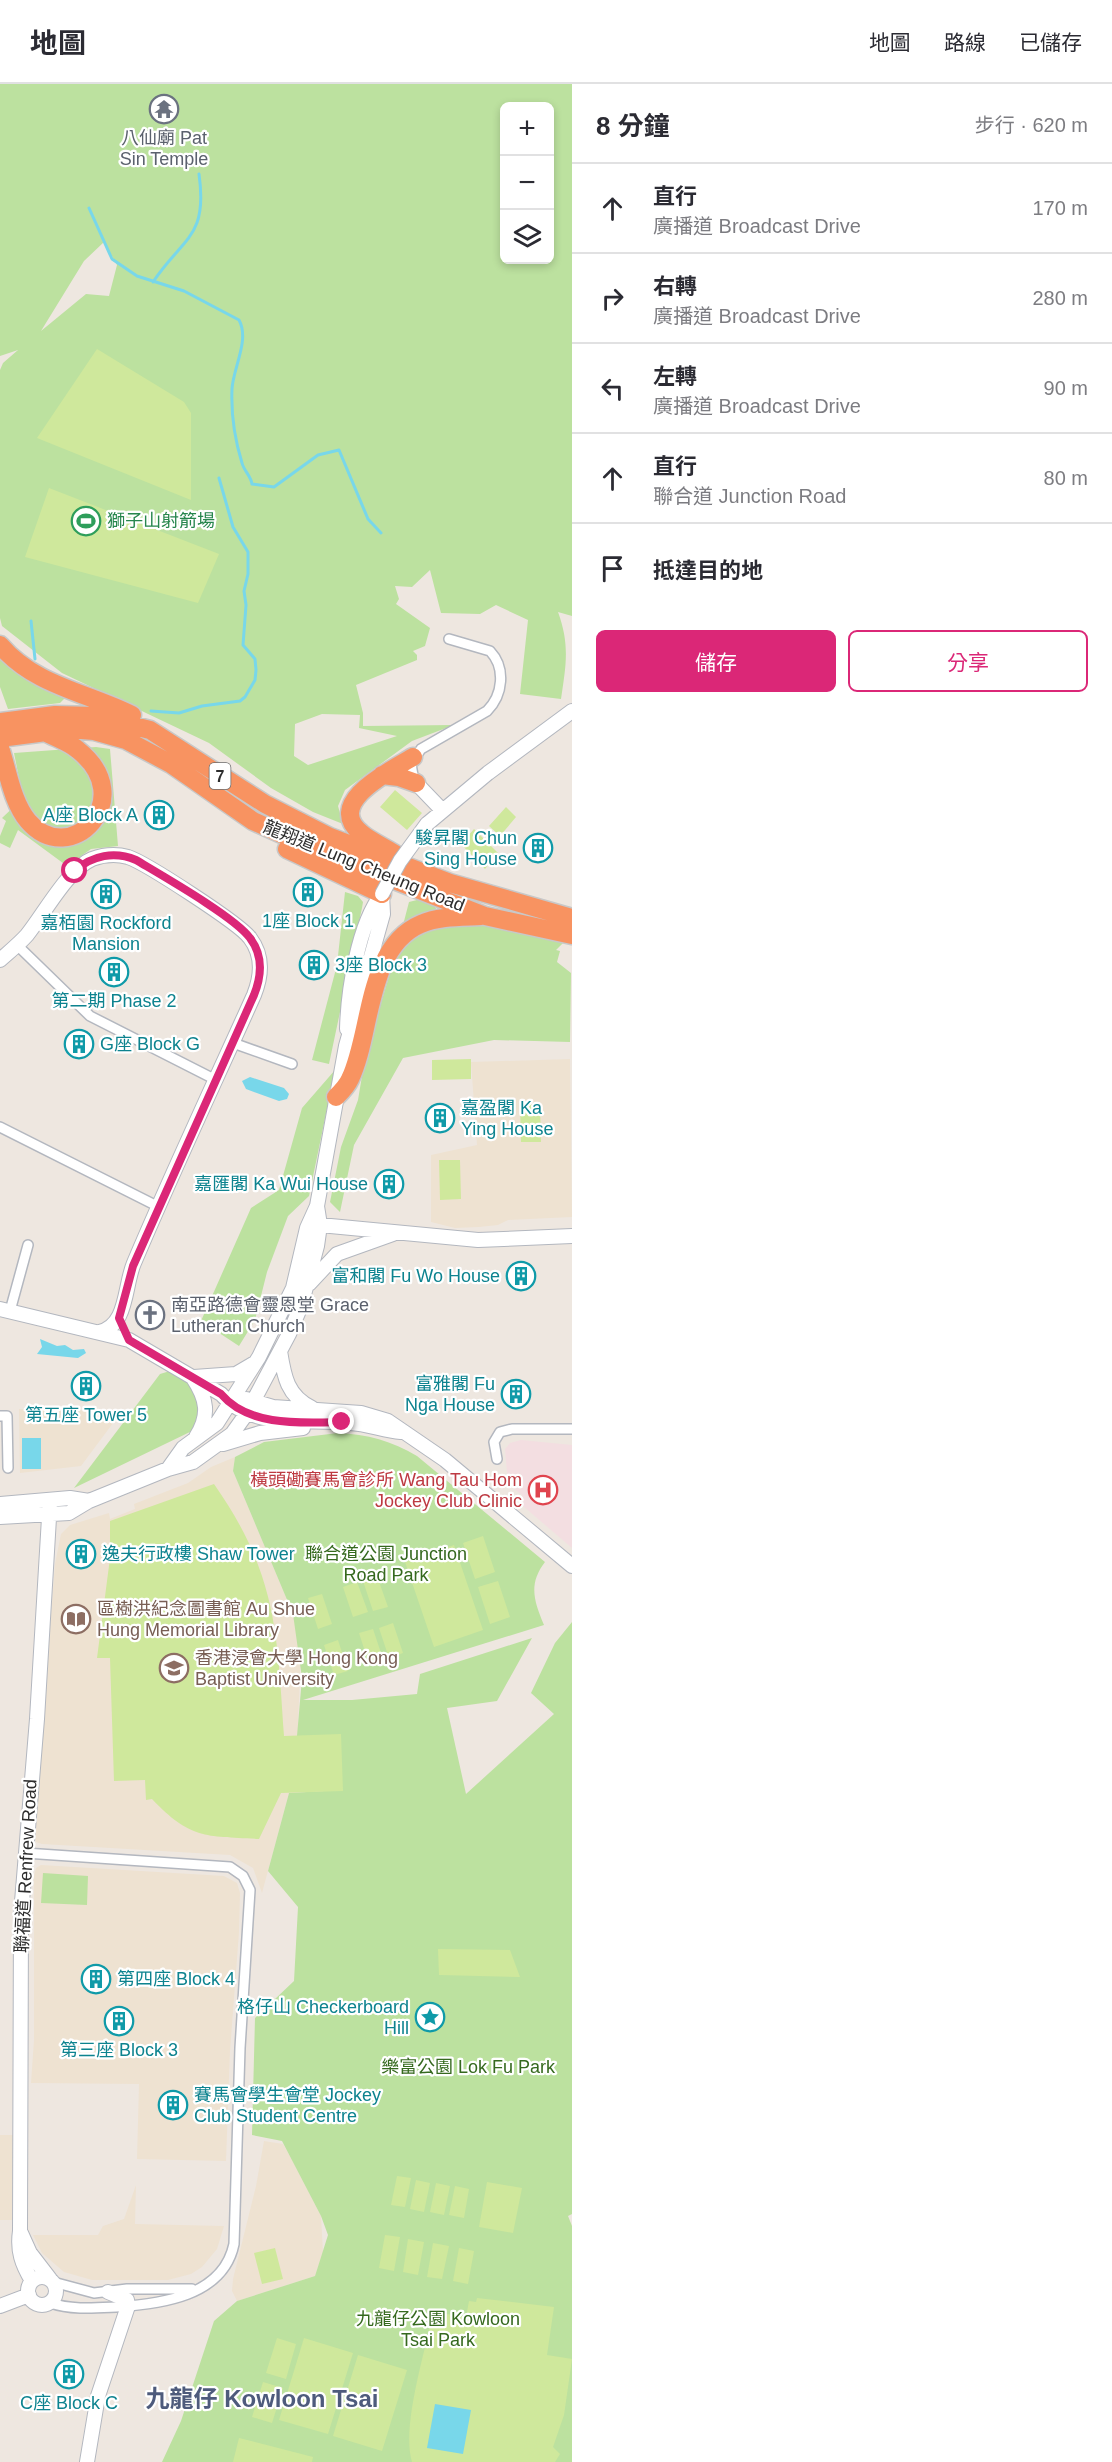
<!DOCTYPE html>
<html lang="zh-TW">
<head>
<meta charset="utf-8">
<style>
	body { margin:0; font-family:Helvetica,"Noto Sans TC",sans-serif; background:#f7f7f7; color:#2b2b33 }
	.controls { position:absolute; right:18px; top:18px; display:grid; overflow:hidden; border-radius:9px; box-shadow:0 3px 9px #0003 }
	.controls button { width:54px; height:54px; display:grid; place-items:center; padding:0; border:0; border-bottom:2px solid #e1e1e2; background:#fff; color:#2b2b33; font:30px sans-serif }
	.stop { position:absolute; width:18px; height:18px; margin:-14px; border:4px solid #db2777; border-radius:50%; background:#fff }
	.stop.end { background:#db2777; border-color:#fff; box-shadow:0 2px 6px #0008 }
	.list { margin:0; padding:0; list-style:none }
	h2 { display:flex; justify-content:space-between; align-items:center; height:78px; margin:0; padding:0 24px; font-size:26px }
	h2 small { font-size:20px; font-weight:400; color:#7c7c81 }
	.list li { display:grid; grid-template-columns:39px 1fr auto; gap:18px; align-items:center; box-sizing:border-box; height:90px; padding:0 24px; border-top:2px solid #e1e1e2 }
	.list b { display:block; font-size:22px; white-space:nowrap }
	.list p { margin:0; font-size:20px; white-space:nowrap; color:#7c7c81 }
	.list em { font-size:20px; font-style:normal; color:#7c7c81 }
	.actions { display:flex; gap:12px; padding:18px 24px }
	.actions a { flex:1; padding:14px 0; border:2px solid #db2777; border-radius:9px; text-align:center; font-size:21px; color:#db2777 }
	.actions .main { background:#db2777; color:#fff }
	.icon { flex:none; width:33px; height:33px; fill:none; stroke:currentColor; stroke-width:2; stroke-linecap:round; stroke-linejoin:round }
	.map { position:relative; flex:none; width:572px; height:2378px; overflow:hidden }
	header { display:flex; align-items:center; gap:36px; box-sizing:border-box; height:84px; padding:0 30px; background:#fff; border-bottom:2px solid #e1e1e2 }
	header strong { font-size:28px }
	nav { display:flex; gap:33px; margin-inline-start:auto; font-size:21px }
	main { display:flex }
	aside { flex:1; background:#fff }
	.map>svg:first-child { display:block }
	.education { fill:#eee2d1 }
	.medical { fill:#f3dee1 }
	.green { fill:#bce19f; fill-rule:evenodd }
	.pitch { fill:#cfe89c }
	.water { fill:#78d7ea }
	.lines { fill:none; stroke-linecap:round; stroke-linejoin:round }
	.stream { stroke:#78d7ea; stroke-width:3 }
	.street-casing { stroke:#b3b7bf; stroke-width:12 }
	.secondary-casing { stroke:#b3b7bf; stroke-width:16 }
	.highway-casing { stroke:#c8c8c8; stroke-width:21 }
	.street { stroke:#fff; stroke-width:9 }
	.secondary { stroke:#fff; stroke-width:14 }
	.highway { stroke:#f89361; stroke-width:18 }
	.secondary-bridge-casing { stroke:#b3b7bf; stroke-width:16; stroke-linecap:butt }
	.secondary-bridge { stroke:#fff; stroke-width:14 }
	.route { stroke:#db2777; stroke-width:8 }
	.labels { text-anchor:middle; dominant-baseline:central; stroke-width:4.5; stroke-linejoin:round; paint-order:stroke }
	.shield { fill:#fff; stroke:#6c6c6c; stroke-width:1.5 }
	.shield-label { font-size:16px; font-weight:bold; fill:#2d2d2d }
	.worship-label { font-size:18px; fill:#5b616d; stroke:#fff }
	.leisure-label { font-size:18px; fill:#27864d; stroke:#fff; text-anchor:start }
	.culture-label { font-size:18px; fill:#0d838f; stroke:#fff; text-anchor:end }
	.street-label { font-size:18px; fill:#2d2d2d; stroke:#fff }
	.health-label { font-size:18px; fill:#be3a42; stroke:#fff; text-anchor:end }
	.park-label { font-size:18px; fill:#35691e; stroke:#fff }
	.education-label { font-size:18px; fill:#785e54; stroke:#fff; text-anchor:start }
	.district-label { font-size:24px; font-weight:bold; fill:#4e5b7c; stroke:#fff }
</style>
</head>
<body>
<header>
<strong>地圖</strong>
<nav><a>地圖</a><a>路線</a><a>已儲存</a></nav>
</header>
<main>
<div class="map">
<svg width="572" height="2378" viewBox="0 0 572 2378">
	<rect width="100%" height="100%" fill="#eee7e0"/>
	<path class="education" d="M570,975L572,1133L508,1136L498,1141L479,1143L455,1144L431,1138V1071L477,1061L471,978Z
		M19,1325L122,1327L81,1382L20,1389Z
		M235,1373L233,1387L293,1530L301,1573L298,1638L343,1707L289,1709L262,1809L253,1784L230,1771L42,1760L36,1758L34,1752L55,1480L61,1450L70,1441L109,1429L110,1435L135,1425L134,1420L188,1399L211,1383Z
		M41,1781L224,1792L237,1799L240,1809L239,1848L230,1967L226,2077L137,2075L139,2000L31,1999L34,1956V1792L36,1784Z
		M0,2051H14L13,2136H0Z
		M264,2057L283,2060L290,2072L321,2132L323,2168L315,2192L237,2217L232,2207L233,2195L256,2102Z
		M136,2101L135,2140L224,2142L217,2165L202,2183L191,2190L168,2196H92L64,2188L42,2169L33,2151H98L103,2142L124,2135Z"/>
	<path class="medical" d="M521,1356L572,1361V1464L523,1422L522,1411L508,1400L505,1365L510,1359Z"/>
	<path class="green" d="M0,0H572V532L558,528C570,561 566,581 561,615L520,610L528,536L496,521L480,530L441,529L430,486L412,503L395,502L399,515L396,520L430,544L425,562L413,567L417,571V576L356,601L363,629V642L454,641L412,657L345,706L338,722L343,740L313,728L271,704L209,659L62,589L2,542L0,534V286L3,279L18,266L0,272ZM505,22H550V176H505ZM104,158L117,181L109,212L86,210L41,247L84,177ZM322,630L360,631L359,644L397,652L308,681L294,672L295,640Z
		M0,575L12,586L68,611L60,619L8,625L0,603Z
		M96,663L110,665L118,762L91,765L67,782L18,746L10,764L0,759V752L6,737L2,734L23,714L14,669Z
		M345,808L358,812L363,818L362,824L329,980L312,976L337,881Z
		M429,813L438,828L402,845L409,818Z
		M461,838L484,839L563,859L556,866L560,867L557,878L571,889L570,958L494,956L403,974L354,1061L340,1128L330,1118L341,1063L358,1016L366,968L398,863L420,846Z
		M335,986L309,1112L288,1132L267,1188L255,1236L239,1262L201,1237L251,1124L279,1106L302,1024Z
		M170,1287L191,1298L203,1333L192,1347L74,1404L160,1290Z
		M338,1349C367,1350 392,1357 417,1372L545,1478C528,1500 534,1517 544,1541L303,1616H352L417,1610L420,1590L532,1554L497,1617L447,1624L466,1710L554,1630L531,1609L555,1559L572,1538V2130L568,2132L572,2142V2378H162L181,2337L214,2237L237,2217L315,2192L328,2151L321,2132L282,2057L252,2051L255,1934L294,1897L298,1823L268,1787L289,1709L343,1706L297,1652L302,1594L293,1530L233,1387L235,1373L264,1358Z
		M43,1789L88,1792L87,1821L41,1819Z"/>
	<path class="pitch" d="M97,265L184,318L191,329V416L37,354Z
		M49,404L219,470L198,519L25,473Z
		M395,706L422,729L407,746L380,723Z
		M506,723L516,733L500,752L489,742Z
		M474,745L498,769L485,785L461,760Z
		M471,975V995L432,996V976Z
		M520,1020H540L541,1058H521Z
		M439,1076H460L461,1115L440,1116Z
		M214,1400C277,1490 277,1548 284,1652L341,1650L343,1707L281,1709L259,1755C206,1752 191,1756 152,1715L146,1716L145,1696L114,1697L110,1574H97L110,1474V1437Z
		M483,1452L495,1488L475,1495L463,1459Z
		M454,1461L483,1546L434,1563L405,1478Z
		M377,1492L388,1523L373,1527L363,1497Z
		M498,1497L510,1533L490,1540L478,1503Z
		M357,1498L368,1528L353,1533L343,1503Z
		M322,1510L332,1540L318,1545L308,1514Z
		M393,1539L403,1569L389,1574L379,1544Z
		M373,1545L383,1575L369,1580L359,1549Z
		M338,1556L348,1587L334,1591L324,1561Z
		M438,1865L510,1866L520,1893L439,1891Z
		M397,2092L411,2094L405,2123L391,2121Z
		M416,2096L430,2099L424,2128L410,2125Z
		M487,2098L522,2104L513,2149L479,2143Z
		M436,2099L450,2102L444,2131L430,2128Z
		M455,2102L469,2105L464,2134L449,2131Z
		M385,2151L400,2153L394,2187L379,2184Z
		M408,2155L424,2158L418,2191L403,2188Z
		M433,2159L449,2162L442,2195L427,2193Z
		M275,2164L283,2195L262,2200L254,2169Z
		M459,2164L474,2167L468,2200L453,2197Z
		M477,2214L554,2223L547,2271L572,2275L564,2331L553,2363L560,2370L555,2378H412C401,2342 426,2266 433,2228L466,2233L469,2217L476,2218Z
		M277,2254L296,2260L286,2295L266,2289Z
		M304,2254L353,2269L328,2350L279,2336Z
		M358,2271L407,2286L382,2367L333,2352Z
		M263,2298L283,2304L272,2339L252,2333Z
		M239,2354L313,2373L312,2378H233Z"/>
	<path class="water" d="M250,993L284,1004L289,1010L287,1015L279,1017L246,1005L242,997Z
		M40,1255L57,1262L65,1261L73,1266L84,1265L86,1269L78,1274L37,1270L42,1263Z
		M22,1354H41V1385H22Z
		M435,2320L471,2326L463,2370L427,2364Z"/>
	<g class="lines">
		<path class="stream" d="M89,124L112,175L137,192L184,207L239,236C250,256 233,284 232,305C231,329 235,356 242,379C244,387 251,392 252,400
			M153,198C183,153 208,154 199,90
			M252,400L274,403L318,371L339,366L368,435L381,449
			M31,537L35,575
			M151,627L179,629L202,622L240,617L245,613L255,596L256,586L255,575L243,561L246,521L244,507L248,490V468L233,443L219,394"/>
		<g class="street-casing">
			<path id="street" d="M414,697L411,680L421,665L487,627C503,611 506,584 490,567L449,555
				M17,861L90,932L216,996
				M233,959L292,980
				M0,1043L159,1123
				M10,1227L28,1161
				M0,1332H7L8,1384
				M497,1375L494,1358L500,1348L512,1345H572
				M25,1769L230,1783L243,1792L250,1806L240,1964L234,2160C223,2213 160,2220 116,2223C95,2224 70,2226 51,2219
				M53,2198L94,2209L127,2205H192"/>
		</g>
		<g class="secondary-casing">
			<path id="secondary" d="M416,699L441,725
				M427,740L488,689L572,627
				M0,876C9,868 19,860 27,851C44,830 68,785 92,775C103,771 117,770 128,773C146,779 240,840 250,854C263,871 262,891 254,911C214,1000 172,1089 134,1179C124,1202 128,1242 99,1248
				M347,945C348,907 358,840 382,810
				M312,1143L320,1141L478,1156L572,1152
				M309,1200L337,1170L393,1150
				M0,1225L129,1256L221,1310C253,1347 306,1334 350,1339C367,1340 383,1346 401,1348
				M280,1267C284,1292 287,1312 312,1324
				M194,1293L236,1290L253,1280
				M193,1294C207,1315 210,1331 196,1353
				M246,1315L273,1323L361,1329L388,1337L445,1376L572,1482
				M223,1360L260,1349L303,1344
				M168,1385L183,1364L217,1339L259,1273L293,1204L307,1144L317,1122L346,962L383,830L382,810
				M0,1420L70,1414L89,1417
				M0,1433L69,1429L89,1417L168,1385L193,1378L232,1350L247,1329L289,1250L301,1222L317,1162L320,1141L317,1122
				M21,2149L30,2169L50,2195
				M28 2207a14 14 0 1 1 28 0a14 14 0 1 1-28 0Z
				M32,2197C22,2180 17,2167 20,2147L21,1830L37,1635L50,1417
				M0,2222L29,2211
				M87,2378L98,2312L128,2222L127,2216L108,2208"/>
		</g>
		<g class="highway-casing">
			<path id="highway" d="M0,561C35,602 86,608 132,631
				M0,638L55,631L95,632L150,646L265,720L330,753L450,799L572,834
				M0,654L69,645L94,647L126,656L171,680L253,737L308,762L485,832L572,851
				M0,664C8,687 12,718 28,737C70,786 140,715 78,666C69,658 56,654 45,648
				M382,691L399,693L416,699
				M287,765L382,810
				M401,774C389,765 371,758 361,749C323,718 394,685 413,673
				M336,1013C341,1008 347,1002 350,995C372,950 366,863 421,840C439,832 461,833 481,832"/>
		</g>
		<use href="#street" class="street"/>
		<use href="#secondary" class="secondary"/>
		<use href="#highway" class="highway"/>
		<g class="secondary-bridge-casing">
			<path id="secondary-bridge" d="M382,810L400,777L427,740"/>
		</g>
		<use href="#secondary-bridge" class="secondary-bridge"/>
	</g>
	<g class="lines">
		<path class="route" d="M75,787C92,771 115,767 136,776C161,791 235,833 250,854C263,871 262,891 254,911L133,1182L119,1234L129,1256L221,1310C249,1343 301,1339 342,1338"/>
	</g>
	<defs>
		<g id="temple-ring" transform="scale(1.5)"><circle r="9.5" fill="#fff" stroke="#6b7280" stroke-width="1.5"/><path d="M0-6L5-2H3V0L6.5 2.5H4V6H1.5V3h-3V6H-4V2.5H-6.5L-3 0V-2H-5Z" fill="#6b7280"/></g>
		<g id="stadium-ring" transform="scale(1.5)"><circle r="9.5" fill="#fff" stroke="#2e9e5b" stroke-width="1.5"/><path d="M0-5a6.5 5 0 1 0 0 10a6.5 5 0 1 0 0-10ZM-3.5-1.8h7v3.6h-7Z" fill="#2e9e5b"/></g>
		<g id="building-ring" transform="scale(1.5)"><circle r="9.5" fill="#fff" stroke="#0f9aa8" stroke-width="1.5"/><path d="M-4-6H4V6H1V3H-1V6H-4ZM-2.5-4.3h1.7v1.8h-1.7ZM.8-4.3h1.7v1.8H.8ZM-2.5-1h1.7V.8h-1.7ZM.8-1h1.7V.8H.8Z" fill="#0f9aa8"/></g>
		<g id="church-ring" transform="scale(1.5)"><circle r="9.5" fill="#fff" stroke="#6b7280" stroke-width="1.5"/><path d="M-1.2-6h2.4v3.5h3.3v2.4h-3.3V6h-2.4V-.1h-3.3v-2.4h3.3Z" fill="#6b7280"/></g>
		<g id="hospital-ring" transform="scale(1.5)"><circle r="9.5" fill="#fff" stroke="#e0444e" stroke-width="1.5"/><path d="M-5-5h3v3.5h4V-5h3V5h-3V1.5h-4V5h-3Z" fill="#e0444e"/></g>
		<g id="library-ring" transform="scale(1.5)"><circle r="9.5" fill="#fff" stroke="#8d6e63" stroke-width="1.5"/><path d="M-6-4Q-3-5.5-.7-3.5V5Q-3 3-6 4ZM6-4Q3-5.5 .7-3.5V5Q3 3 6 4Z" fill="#8d6e63"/></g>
		<g id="university-ring" transform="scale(1.5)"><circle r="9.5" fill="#fff" stroke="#8d6e63" stroke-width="1.5"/><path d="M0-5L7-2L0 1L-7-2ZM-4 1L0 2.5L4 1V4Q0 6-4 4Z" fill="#8d6e63"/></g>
		<g id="sight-ring" transform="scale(1.5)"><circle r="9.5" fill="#fff" stroke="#0f9aa8" stroke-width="1.5"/><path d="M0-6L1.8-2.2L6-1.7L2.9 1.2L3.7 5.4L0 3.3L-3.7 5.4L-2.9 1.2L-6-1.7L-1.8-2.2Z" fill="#0f9aa8"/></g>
	</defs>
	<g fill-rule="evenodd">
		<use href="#temple-ring" x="164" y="25"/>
		<use href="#stadium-ring" x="86" y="437"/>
		<use href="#building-ring" x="159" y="731"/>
		<use href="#building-ring" x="538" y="764"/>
		<use href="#building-ring" x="308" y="808"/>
		<use href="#building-ring" x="106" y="810"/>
		<use href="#building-ring" x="314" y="881"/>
		<use href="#building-ring" x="114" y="888"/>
		<use href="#building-ring" x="79" y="960"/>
		<use href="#building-ring" x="440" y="1034"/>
		<use href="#building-ring" x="389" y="1100"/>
		<use href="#building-ring" x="521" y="1192"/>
		<use href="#church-ring" x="150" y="1231"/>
		<use href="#building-ring" x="86" y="1302"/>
		<use href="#building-ring" x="516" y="1310"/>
		<use href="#hospital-ring" x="543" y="1406"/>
		<use href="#building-ring" x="81" y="1470"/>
		<use href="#library-ring" x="76" y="1535"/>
		<use href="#university-ring" x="174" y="1584"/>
		<use href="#building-ring" x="96" y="1895"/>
		<use href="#sight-ring" x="430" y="1933"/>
		<use href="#building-ring" x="119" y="1937"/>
		<use href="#building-ring" x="173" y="2021"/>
		<use href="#building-ring" x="69" y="2290"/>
	</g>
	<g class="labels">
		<rect class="shield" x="209.5" y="679" width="21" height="26" rx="4.5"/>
		<g class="shield-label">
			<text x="220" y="692">7</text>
		</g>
		<g class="worship-label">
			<text x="164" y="54">八仙廟 Pat<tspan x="164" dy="21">Sin Temple</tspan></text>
			<text x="171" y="1221" text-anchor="start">南亞路德會靈恩堂 Grace<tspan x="171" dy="21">Lutheran Church</tspan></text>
		</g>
		<g class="leisure-label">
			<text x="107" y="437">獅子山射箭場</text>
		</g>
		<g class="culture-label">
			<text x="138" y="731">A座 Block A</text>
			<text x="517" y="754">駿昇閣 Chun<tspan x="517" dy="21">Sing House</tspan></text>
			<text x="308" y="837" text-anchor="middle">1座 Block 1</text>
			<text x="106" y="839" text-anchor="middle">嘉栢園 Rockford<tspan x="106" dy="21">Mansion</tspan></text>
			<text x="335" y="881" text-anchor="start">3座 Block 3</text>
			<text x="114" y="917" text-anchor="middle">第二期 Phase 2</text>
			<text x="100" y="960" text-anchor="start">G座 Block G</text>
			<text x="461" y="1024" text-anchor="start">嘉盈閣 Ka<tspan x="461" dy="21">Ying House</tspan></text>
			<text x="368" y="1100">嘉匯閣 Ka Wui House</text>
			<text x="500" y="1192">富和閣 Fu Wo House</text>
			<text x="495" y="1300">富雅閣 Fu<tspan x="495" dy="21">Nga House</tspan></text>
			<text x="86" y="1331" text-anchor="middle">第五座 Tower 5</text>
			<text x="102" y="1470" text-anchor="start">逸夫行政樓 Shaw Tower</text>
			<text x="117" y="1895" text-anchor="start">第四座 Block 4</text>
			<text x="409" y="1923">格仔山 Checkerboard<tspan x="409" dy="21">Hill</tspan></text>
			<text x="119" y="1966" text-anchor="middle">第三座 Block 3</text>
			<text x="194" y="2011" text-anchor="start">賽馬會學生會堂 Jockey<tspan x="194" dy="21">Club Student Centre</tspan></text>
			<text x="69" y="2319" text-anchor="middle">C座 Block C</text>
		</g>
		<g class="street-label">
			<text transform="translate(364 782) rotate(22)">龍翔道 Lung Cheung Road</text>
			<text transform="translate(26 1782) rotate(-87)">聯福道 Renfrew Road</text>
		</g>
		<g class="health-label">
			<text x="522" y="1396">橫頭磡賽馬會診所 Wang Tau Hom<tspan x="522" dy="21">Jockey Club Clinic</tspan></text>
		</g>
		<g class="park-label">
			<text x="386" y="1470">聯合道公園 Junction<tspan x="386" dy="21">Road Park</tspan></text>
			<text x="468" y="1983">樂富公園 Lok Fu Park</text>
			<text x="438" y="2235">九龍仔公園 Kowloon<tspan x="438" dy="21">Tsai Park</tspan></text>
		</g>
		<g class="education-label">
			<text x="97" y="1525">區樹洪紀念圖書館 Au Shue<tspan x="97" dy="21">Hung Memorial Library</tspan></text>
			<text x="195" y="1574">香港浸會大學 Hong Kong<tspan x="195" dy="21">Baptist University</tspan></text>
		</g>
		<g class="district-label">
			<text x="262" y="2314">九龍仔 Kowloon Tsai</text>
		</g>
	</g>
</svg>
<div class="controls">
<button>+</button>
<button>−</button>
<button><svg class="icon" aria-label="layers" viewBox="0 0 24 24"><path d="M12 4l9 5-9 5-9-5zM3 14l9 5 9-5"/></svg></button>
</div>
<div class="stop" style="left:75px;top:787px"></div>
<div class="stop end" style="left:342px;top:1338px"></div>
</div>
<aside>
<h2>8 分鐘<small>步行 · 620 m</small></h2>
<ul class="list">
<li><svg class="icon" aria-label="ahead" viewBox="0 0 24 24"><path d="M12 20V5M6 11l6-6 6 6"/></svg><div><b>直行</b><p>廣播道 Broadcast Drive</p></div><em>170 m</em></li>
<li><svg class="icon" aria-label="right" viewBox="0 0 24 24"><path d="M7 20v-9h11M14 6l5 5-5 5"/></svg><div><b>右轉</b><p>廣播道 Broadcast Drive</p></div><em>280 m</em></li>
<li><svg class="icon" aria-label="left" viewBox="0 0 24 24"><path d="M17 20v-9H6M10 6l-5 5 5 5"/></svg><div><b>左轉</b><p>廣播道 Broadcast Drive</p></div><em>90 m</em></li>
<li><svg class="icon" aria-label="ahead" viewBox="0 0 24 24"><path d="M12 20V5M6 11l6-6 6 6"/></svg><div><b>直行</b><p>聯合道 Junction Road</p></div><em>80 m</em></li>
<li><svg class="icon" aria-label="arrive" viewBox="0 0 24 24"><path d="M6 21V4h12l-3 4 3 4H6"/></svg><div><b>抵達目的地</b></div></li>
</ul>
<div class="actions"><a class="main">儲存</a><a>分享</a></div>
</aside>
</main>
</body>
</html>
